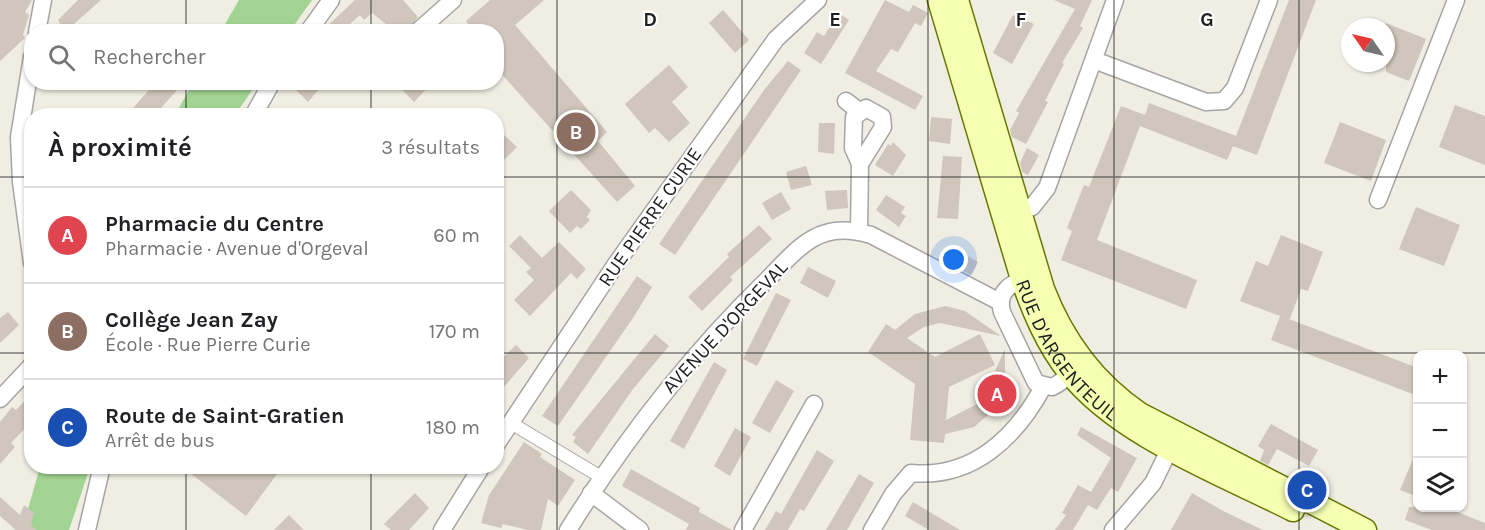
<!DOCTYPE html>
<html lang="fr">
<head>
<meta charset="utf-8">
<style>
	body { margin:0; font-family:Karla,sans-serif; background:#f6f6f6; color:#202124 }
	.controls { position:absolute; right:18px; bottom:18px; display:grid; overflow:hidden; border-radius:12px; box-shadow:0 2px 4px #0004 }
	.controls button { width:54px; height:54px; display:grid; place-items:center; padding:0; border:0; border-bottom:2px solid #e0e0e0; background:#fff; color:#202124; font:30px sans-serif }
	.compass { position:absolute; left:1341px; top:18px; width:54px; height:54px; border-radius:50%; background:#fff; box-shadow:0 2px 4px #0004; rotate:304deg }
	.you { position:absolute; left:954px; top:260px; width:21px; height:21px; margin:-15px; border:4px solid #fff; border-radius:50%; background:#1a73e8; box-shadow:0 0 0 9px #1a73e833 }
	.badge { display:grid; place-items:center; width:39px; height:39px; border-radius:50%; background:#cc0f00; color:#fff; font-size:20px; font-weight:700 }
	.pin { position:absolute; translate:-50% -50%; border:3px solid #fff; box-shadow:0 2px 6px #0006 }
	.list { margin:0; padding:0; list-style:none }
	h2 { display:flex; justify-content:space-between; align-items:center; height:78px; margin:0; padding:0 24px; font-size:26px }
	h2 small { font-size:20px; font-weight:400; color:#757577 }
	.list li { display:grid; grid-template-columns:39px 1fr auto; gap:18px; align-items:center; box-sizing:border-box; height:96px; padding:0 24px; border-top:2px solid #e0e0e0 }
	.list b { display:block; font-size:22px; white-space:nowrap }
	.list p { margin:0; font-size:20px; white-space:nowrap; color:#757577 }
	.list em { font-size:20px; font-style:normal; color:#757577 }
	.icon { flex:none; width:33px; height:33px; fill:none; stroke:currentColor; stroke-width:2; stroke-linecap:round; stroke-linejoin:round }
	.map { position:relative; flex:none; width:1485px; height:530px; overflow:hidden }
	.search { position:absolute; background:#fff; box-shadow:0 2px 4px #0004; left:24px; top:24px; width:480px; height:66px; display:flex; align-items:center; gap:15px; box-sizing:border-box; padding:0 21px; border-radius:24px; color:#757577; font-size:22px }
	.panel { position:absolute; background:#fff; box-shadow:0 2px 4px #0004; left:24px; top:108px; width:480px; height:366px; border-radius:24px }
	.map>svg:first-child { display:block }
	.forest { fill:#a1d493 }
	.building { fill:#d0c6bb }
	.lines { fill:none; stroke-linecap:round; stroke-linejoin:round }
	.pedestrian-casing { stroke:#a5a5a5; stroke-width:14 }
	.minor-casing { stroke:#a5a5a5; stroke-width:19 }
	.secondary-casing { stroke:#647a00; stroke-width:25 }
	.pedestrian { stroke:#fff; stroke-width:12 }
	.minor { stroke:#fff; stroke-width:16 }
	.secondary { stroke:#f5ffb2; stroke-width:22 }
	.grid { fill:none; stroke:#1e1e1e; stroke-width:1.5; stroke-opacity:0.55 }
	.labels { text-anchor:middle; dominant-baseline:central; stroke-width:4.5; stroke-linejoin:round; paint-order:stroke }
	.street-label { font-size:20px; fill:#1e1e1e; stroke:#fff }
	.grid-label { font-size:20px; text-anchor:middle; font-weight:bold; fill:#1e1e1e; stroke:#fff; stroke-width:4.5; stroke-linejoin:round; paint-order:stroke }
</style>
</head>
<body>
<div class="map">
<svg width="1485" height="530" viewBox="0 0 1485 530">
	<rect width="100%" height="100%" fill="#f0ede3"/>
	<path class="forest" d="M239,0H312L290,31H221Z
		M193,83V82L257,83L235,115H175Z
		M40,467H90L69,530H22Z"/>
	<path class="building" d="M0,0H32L25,12L29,15L23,35L25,38L0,61Z
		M78,0H101L74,24L81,32H51L60,23L58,20Z
		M355,0H403L418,17L407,32H396L372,13L364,20L360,15L341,32H321Z
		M490,0H544L515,25L607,132L598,141L635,186L617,202L496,68V32H474L466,21Z
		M885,0L909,12L913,5L928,13L921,26L915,23L898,52L891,49L876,71L923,96L915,110L845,73Z
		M1054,0H1092L1080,26L1083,28L1062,63L1064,64L1045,101L1048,102L1026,144L1012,137L1010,130L1019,113L1016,111L1075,9Z
		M1289,0H1316L1257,155L1233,146L1227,160L1140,126L1097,240L1197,280L1186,309L1061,260L1072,231L1067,228L1084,185L1089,187L1121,106L1145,115L1149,103L1236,136Z
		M723,10L749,40L735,53L709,23Z
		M838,13L849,20L821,64L804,53L817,32L824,36Z
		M1013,15L1034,24L1012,64L993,53Z
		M1386,23L1426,39L1409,81L1386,72Z
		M788,61L801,70L675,255L659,244L764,90Z
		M669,65L688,87L672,102L690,123L669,142L655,128L649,133L625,104Z
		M156,82H184L154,116H126Z
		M288,82H325L308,102Z
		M395,82H433L414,102Z
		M1455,105L1485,116V165L1439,147Z
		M931,117L952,119L950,144L929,141Z
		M1340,122L1386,140L1371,181L1324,163Z
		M819,123H835L834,154L818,152Z
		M503,134L517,147L503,161L496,155V140Z
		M893,142L906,155L893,176L875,165L888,144L891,146Z
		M1027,148L1039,155L1028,175L1022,172L1020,163Z
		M943,156L962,157L958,219L937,218Z
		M806,166L812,185L791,190L786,172Z
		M571,190L591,210L587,217L590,220L581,229L577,226L570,233L549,211Z
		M847,190L848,208L827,210L825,191Z
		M781,192L791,209L772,220L762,203Z
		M886,195L905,207L901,213L906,216L899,227L876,210Z
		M1416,207L1460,225L1444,266L1399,249Z
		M759,225L772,239L730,277L733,280L702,311L688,297L729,257L727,254Z
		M520,235L542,258L559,242L586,269L577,279L571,273L530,316L514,300L534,280L526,272L531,268L509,246Z
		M1281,235L1323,252L1308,291L1301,289L1290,319L1281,316L1418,368V396L1271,340L1280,316L1240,301L1256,261L1268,266Z
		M961,252L978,262L971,275L952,265Z
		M808,267L836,281L828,298L800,283Z
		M637,276L652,287L633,318L558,426L542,416Z
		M776,293L791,300L757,366L743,359Z
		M945,306L965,311L1001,336L940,323L924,327L907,338L935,357L980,334L995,365L949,387L946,420L977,404L984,395L1005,349V387L997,407L974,427L945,434L944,443L910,440L915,384L868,352L886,324L895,330L915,314Z
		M8,312L19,325L0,343V318Z
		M655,334L669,346L633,389L588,454L573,442L576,437L572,435Z
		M516,345L529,358L496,396V364Z
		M714,362L727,370L684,449L670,441Z
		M776,380L794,391L770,433L752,423Z
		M32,393V421L11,443L15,447L0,464V422L12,407L16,410Z
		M1271,424L1318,450L1309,466L1277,449L1268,465L1260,461L1264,450L1258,446Z
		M1081,427L1137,458L1118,492L1111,488L1097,510L1088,505L1073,530H1055L1066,515L1062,513L1078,485L1091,492L1111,458L1077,435Z
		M735,428L751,437L730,476L714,466Z
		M524,442L542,454L540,457L575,480L558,506L548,499L541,530H528L503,524L501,528L481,523L489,495Z
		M1418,447V497L1400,490Z
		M817,450L834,461L804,511L800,509L788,530H765L776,511L781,514Z
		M181,466H283L246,516Z
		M631,469L700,508L699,512L732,530H686L689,524L622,486Z
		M859,474L874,483L847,530H826Z
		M415,493L429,508L409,530H391L384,524Z
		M1192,493L1225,512L1263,530H1171Z
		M0,497L20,515L24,505L34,513L31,525L36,530H16L0,516Z
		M913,502L938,517L960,530H929L905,516Z
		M1409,507H1445L1485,523V530H1432L1405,520Z
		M289,515L304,530H274Z"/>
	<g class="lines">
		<g class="pedestrian-casing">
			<path id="pedestrian" d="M511,423L601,477"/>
		</g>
		<g class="minor-casing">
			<path id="minor" d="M37,32L43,0
				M308,32L331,0
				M417,32L453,0
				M32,57L19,137L21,182L32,263
				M1094,60L1206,102L1224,101L1235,88L1269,0
				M846,101L859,111
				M253,116L272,82
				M1378,200L1456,0
				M1010,217L1032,207L1047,188L1115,0
				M859,232L860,164L883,127L882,117L866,108L854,117L853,148L860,164
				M1032,276C1013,282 996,290 1002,312L1036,383L1052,387C1065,381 1068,375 1071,361
				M0,399L32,365
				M496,445L616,264L776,39L818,0
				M591,493L640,530
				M87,530L102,466
				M442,530L482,466
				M568,530C625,439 689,356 766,281C783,264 803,239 826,233C841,228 857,231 871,235L998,301
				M743,530L814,404
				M872,530L893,494L911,473C973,479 1016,437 1043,387
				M1113,530L1153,483L1174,440"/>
		</g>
		<g class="secondary-casing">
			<g id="secondary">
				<path id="s1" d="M939,0L1022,279C1034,313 1047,344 1069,372C1118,435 1222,474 1293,510"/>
				<path d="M957,0L1043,289C1063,341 1094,383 1140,414L1365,530"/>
			</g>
		</g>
		<use href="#pedestrian" class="pedestrian"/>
		<use href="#minor" class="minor"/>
		<use href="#secondary" class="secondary"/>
	</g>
	<path class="grid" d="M186,0V32M371,0V32M557,0V530M742,0V530M928,0V530M1114,0V530M1299,0V530M186,82V116M371,82V116M0,177H32M496,177H1485M0,353H32M496,353H1485M186,466V530M371,466V530"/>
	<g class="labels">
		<g class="street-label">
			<text transform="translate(650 217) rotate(-55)">RUE PIERRE CURIE</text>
			<text transform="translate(725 327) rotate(-47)">AVENUE D'ORGEVAL</text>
			<text stroke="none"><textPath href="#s1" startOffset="376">RUE D'ARGENTEUIL</textPath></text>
		</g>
	</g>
	<g class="grid-label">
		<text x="650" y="26">D</text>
		<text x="835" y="26">E</text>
		<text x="1021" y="26">F</text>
		<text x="1207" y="26">G</text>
	</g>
</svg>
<div class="controls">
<button>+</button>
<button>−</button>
<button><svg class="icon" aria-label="layers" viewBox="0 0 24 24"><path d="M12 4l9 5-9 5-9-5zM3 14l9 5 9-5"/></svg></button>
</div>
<svg class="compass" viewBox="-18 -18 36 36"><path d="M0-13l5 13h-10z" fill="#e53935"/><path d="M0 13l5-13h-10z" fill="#757577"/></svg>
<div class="you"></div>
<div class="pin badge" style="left:997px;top:394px;background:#e0444e">A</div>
<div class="pin badge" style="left:576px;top:132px;background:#8d6e63">B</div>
<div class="pin badge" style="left:1307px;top:490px;background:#1a4fb4">C</div>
<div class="search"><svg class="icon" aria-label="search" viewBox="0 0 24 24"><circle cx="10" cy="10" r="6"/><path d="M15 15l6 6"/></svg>Rechercher</div>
<section class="panel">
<h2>À proximité<small>3 résultats</small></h2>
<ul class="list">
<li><span class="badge" style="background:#e0444e">A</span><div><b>Pharmacie du Centre</b><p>Pharmacie · Avenue d'Orgeval</p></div><em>60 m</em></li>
<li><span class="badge" style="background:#8d6e63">B</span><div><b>Collège Jean Zay</b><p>École · Rue Pierre Curie</p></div><em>170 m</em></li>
<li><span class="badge" style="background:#1a4fb4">C</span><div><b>Route de Saint-Gratien</b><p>Arrêt de bus</p></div><em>180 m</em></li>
</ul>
</section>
</div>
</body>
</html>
